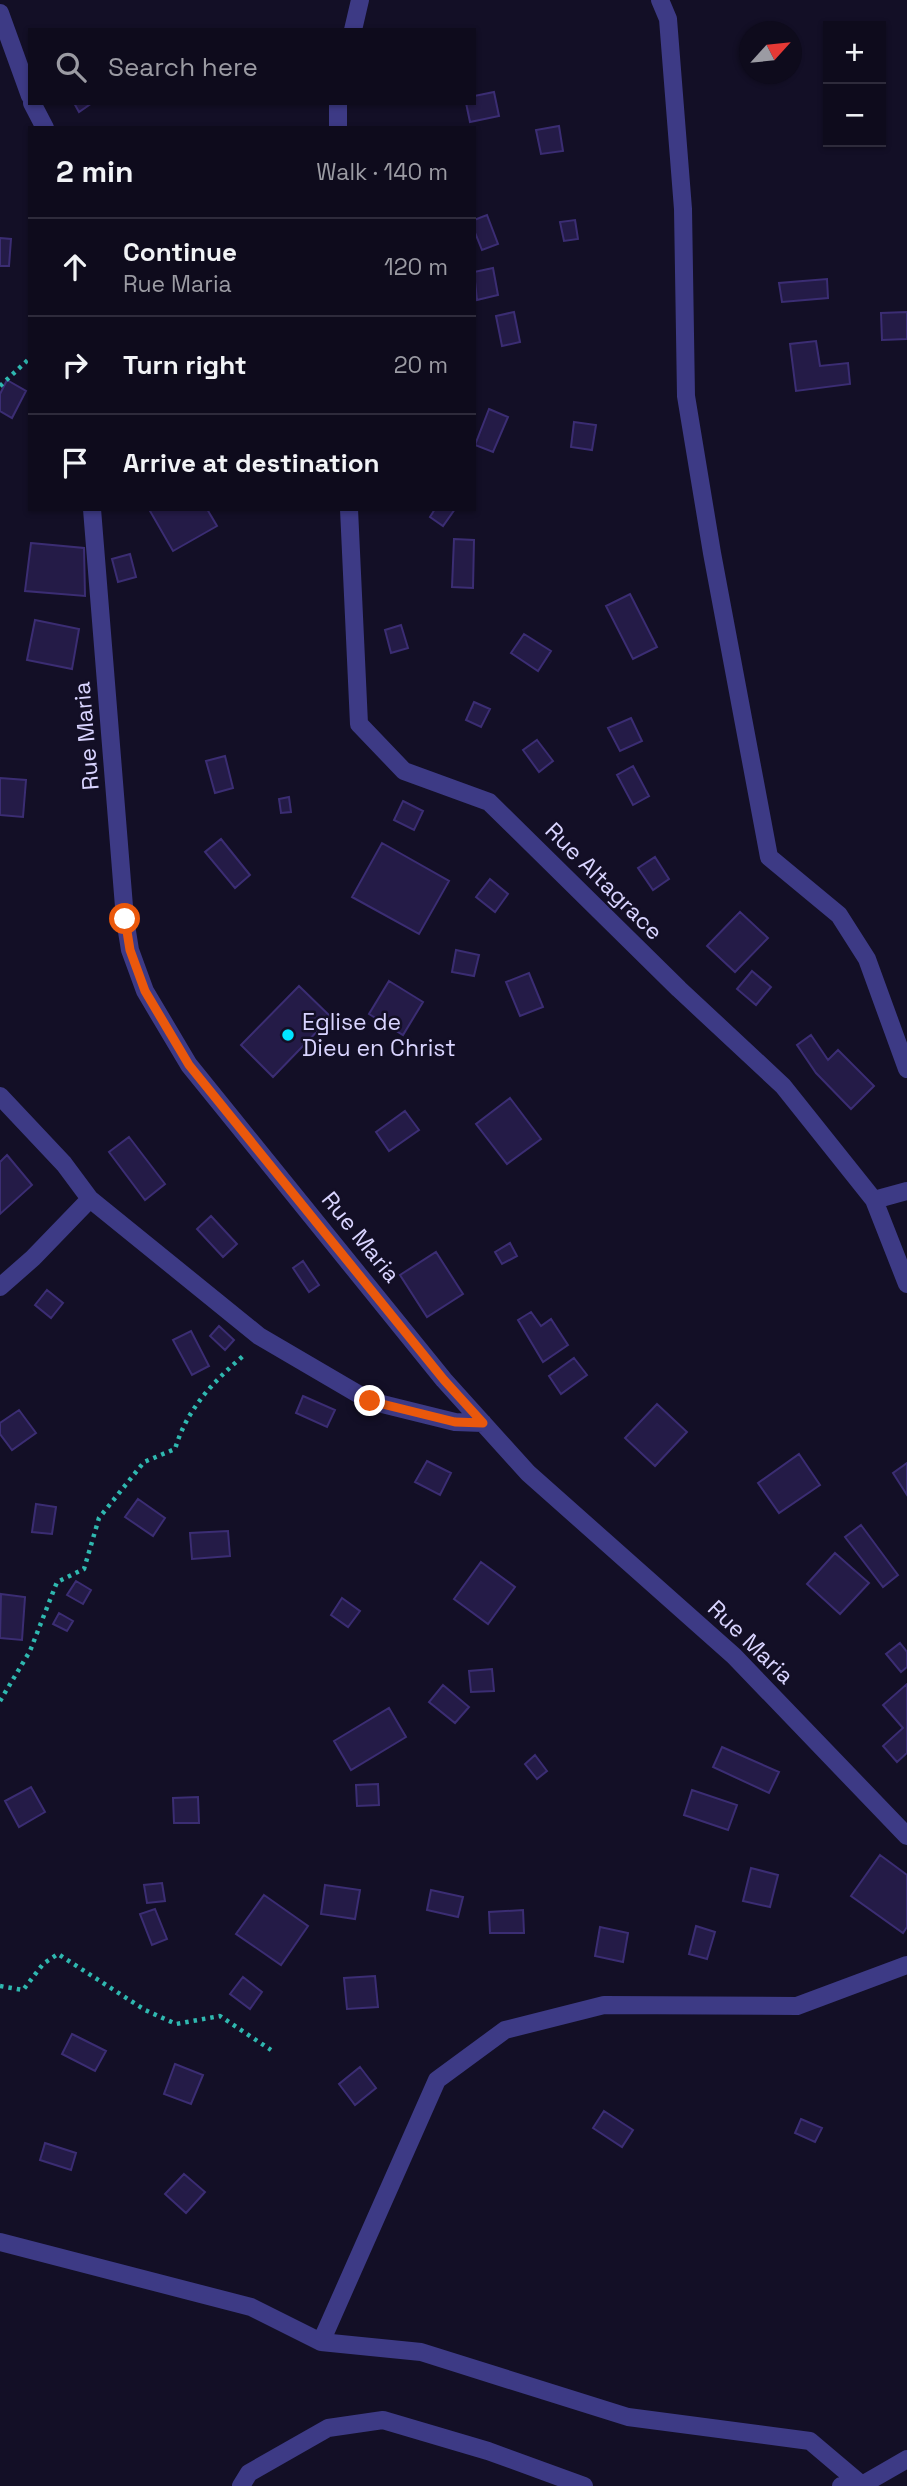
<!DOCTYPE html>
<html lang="en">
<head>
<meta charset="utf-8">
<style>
	body { margin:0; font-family:"Space Grotesk",sans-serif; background:#171425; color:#f1f3f6 }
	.controls { position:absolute; right:21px; top:21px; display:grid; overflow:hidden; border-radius:0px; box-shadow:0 2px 5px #0004 }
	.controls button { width:63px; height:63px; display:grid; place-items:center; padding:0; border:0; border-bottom:2px solid #2e2b3b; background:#0e0b1c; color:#f1f3f6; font:35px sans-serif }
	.compass { position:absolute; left:739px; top:21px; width:63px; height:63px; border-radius:50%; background:#0e0b1c; box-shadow:0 2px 5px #0004; rotate:63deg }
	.stop { position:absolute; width:21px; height:21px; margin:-16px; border:5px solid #ea580c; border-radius:50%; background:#fff }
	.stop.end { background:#ea580c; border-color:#fff; box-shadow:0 2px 7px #0008 }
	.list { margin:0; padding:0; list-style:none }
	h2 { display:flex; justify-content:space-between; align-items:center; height:91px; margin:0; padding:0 28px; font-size:30px }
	h2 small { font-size:23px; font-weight:400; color:#9b9ba3 }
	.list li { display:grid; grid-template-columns:46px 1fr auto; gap:21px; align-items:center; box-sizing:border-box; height:98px; padding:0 28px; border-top:2px solid #2e2b3b }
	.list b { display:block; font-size:26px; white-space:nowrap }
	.list p { margin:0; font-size:23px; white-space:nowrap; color:#9b9ba3 }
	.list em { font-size:23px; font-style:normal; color:#9b9ba3 }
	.icon { flex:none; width:38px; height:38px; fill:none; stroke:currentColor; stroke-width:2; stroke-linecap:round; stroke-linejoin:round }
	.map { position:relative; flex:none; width:907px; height:2486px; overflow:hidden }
	.search { position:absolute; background:#0e0b1c; box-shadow:0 2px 5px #0004; left:28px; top:28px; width:448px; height:77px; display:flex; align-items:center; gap:18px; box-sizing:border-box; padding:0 24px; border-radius:0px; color:#9b9ba3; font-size:26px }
	.panel { position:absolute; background:#0e0b1c; box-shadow:0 2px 5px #0004; left:28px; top:126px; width:448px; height:385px; border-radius:0px }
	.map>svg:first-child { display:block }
	.building { fill:#241b47; stroke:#3b2d73; stroke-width:2 }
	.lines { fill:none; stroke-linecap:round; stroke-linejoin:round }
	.path { stroke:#2fb8b0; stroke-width:4.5; stroke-dasharray:3.5 5; stroke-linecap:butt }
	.minor { stroke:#3d3a85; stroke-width:18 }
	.route { stroke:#ea580c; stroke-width:9 }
	.poi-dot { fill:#00e5ff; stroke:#130f26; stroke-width:2.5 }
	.labels { text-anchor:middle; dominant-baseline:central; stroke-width:5; stroke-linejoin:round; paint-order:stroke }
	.street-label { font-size:23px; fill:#d9d4ff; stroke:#130f26 }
	.poi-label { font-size:23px; fill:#d9d4ff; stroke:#130f26; text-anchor:start }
</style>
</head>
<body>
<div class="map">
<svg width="907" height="2486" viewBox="0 0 907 2486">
	<rect width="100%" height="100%" fill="#130f26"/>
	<path class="building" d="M494,92L499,116L470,122L466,103H474V96Z
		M74,103H92L79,112Z
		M559,126L563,151L541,154L536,130Z
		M487,215L498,244L482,250L474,230V220Z
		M575,220L578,239L564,241L560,222Z
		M0,238L11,239L9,266H0Z
		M493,268L498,295L477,300L474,272Z
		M827,279L828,298L782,302L779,283Z
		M514,312L520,342L502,346L496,316Z
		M907,312V339L882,340L881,313Z
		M816,341L820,366L848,363L850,384L796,391L790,344Z
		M7,380L26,391L12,418L0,411V394Z
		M489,409L508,417L493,452L475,445Z
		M574,422L596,425L592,450L571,447Z
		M154,509H207L217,526L173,551L150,511Z
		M435,509H455L443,526L430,517Z
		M454,539L474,540L473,588L452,587Z
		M31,543L84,548L85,596L25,591Z
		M130,554L136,577L118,582L112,559Z
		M630,594L657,647L633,659L606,606Z
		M35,620L79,629L72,669L27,660Z
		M401,625L408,648L391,653L385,630Z
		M524,634L551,651L538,671L511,653Z
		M474,702L490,709L481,727L466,720Z
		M631,718L642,741L620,751L608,728Z
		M537,740L553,761L539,772L523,750Z
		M225,756L233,788L215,793L206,761Z
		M633,766L649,796L633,805L617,775Z
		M0,778L26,780L23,817L0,815Z
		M289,797L291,812L281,813L279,799Z
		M403,801L423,811L414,830L394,820Z
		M221,839L250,875L235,888L205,852Z
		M382,843L449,881L419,934L352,897Z
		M655,857L669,879L653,890L638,868Z
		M490,879L508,894L495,912L476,897Z
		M740,912L768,938L735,972L707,946Z
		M456,950L479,955L474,976L452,972Z
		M752,971L771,987L756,1005L737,989Z
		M529,973L543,1007L520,1016L506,982Z
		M389,981L423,1002L403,1035L369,1014Z
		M299,986L331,1017L273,1077L241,1045Z
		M811,1035L828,1060L838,1050L874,1086L851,1109L816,1073L797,1045Z
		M510,1098L541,1139L507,1164L476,1124Z
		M405,1111L419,1130L389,1151L376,1132Z
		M129,1137L165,1184L145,1200L109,1152Z
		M7,1155L32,1185L0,1214V1162Z
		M211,1216L237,1244L223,1257L197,1229Z
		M510,1243L517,1256L502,1264L495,1252Z
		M436,1252L463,1294L427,1317L400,1275Z
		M303,1261L319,1285L309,1292L293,1268Z
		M47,1290L63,1303L51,1318L35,1305Z
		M531,1312L541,1326L551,1319L568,1345L543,1362L518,1320Z
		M219,1326L234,1340L225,1350L210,1336Z
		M191,1331L209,1366L192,1375L173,1340Z
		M574,1358L587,1375L561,1394L549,1376Z
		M303,1396L335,1410L327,1427L296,1413Z
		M657,1404L687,1432L655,1466L625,1438Z
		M19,1410L36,1433L12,1450L0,1434V1423Z
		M799,1454L820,1485L779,1513L758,1483Z
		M427,1461L451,1473L440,1495L415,1482Z
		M907,1463V1495L893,1473Z
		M138,1499L165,1518L153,1536L125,1517Z
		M36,1504L56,1507L52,1534L32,1532Z
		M861,1525L898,1575L883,1587L845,1537Z
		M228,1531L230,1556L192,1559L190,1533Z
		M835,1553L869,1583L840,1614L807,1584Z
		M481,1562L515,1587L488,1624L454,1599Z
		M76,1581L91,1590L83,1604L67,1595Z
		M1,1594L25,1597L22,1640L0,1638Z
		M342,1598L360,1611L348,1627L331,1615Z
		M59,1613L73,1621L67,1631L53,1624Z
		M900,1643L907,1652V1667L901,1672L886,1654Z
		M492,1669L494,1691L471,1692L469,1671Z
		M907,1684V1753L897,1762L883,1746L903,1728L883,1705Z
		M443,1685L469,1707L455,1723L429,1702Z
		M389,1708L406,1737L351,1770L334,1741Z
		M722,1747L779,1772L769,1793L713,1767Z
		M535,1755L547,1771L537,1779L525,1764Z
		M378,1784L379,1805L357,1806L356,1785Z
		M31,1787L45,1812L19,1827L5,1801Z
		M692,1790L737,1805L728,1830L684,1815Z
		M198,1797L199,1823H174L173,1798Z
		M880,1855L907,1875V1927L903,1933L851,1896Z
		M751,1868L778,1875L770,1907L743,1901Z
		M162,1883L165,1901L147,1903L144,1885Z
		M325,1885L360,1890L355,1919L321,1914Z
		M431,1890L463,1897L458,1917L427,1910Z
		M264,1895L308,1926L281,1965L236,1934Z
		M155,1909L167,1939L152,1945L140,1914Z
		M523,1910L524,1933H490L489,1912Z
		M696,1926L715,1932L707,1959L689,1954Z
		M600,1927L628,1933L623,1962L595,1956Z
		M375,1976L378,2007L347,2009L344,1978Z
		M243,1977L262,1992L250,2009L230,1994Z
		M72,2034L106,2051L95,2071L62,2054Z
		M175,2064L203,2075L191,2104L164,2094Z
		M360,2067L376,2088L355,2105L339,2084Z
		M604,2111L633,2130L622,2147L593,2128Z
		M801,2119L822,2128L815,2142L795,2133Z
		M45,2143L76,2153L71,2170L40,2160Z
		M184,2174L205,2192L186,2213L165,2194Z"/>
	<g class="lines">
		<path class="path" d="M0,386L30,358
			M0,1701L30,1651L57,1582L84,1569L99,1518L144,1462L175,1449C187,1409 212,1383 243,1356
			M0,1986L23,1990L43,1964L58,1954L145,2010L176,2024L220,2016L271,2050"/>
		<path class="minor" d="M660,0L668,19L683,209L686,396L712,553L769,857L839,915L867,959L907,1069
			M0,13L30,96
			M353,30L360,0
			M32,103L45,128
			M338,103V128
			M92,509L125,919L130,950L145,991L189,1065L444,1380L528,1473L734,1656L907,1836
			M349,509L359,724L404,771L489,802L679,989L783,1086L874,1200L907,1284
			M0,1096L64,1164L90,1199L259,1336L370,1401L455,1422L483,1423
			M874,1200L907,1191
			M0,1287L33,1258L90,1199
			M0,2242L251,2307L321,2342L437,2080L505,2030L604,2005L797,2006L907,1965
			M321,2342L421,2352L628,2417L810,2441L862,2485
			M241,2486L249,2473L328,2428L383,2420L488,2451L584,2486
			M841,2486L862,2485L907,2459"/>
	</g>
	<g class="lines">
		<path class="route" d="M125,919L130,950L145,991L189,1065L444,1380L483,1423L455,1422L370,1401"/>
	</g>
	<circle class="poi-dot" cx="288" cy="1035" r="7"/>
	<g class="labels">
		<g class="street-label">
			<text transform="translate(86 736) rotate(-95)">Rue Maria</text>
			<text transform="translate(604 881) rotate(45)">Rue Altagrace</text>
			<text transform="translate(361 1237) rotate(51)">Rue Maria</text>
			<text transform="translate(751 1642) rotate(44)">Rue Maria</text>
		</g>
		<g class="poi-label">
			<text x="302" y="1022">Eglise de<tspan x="302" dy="26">Dieu en Christ</tspan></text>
		</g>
	</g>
</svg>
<div class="controls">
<button>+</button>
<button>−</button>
</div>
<svg class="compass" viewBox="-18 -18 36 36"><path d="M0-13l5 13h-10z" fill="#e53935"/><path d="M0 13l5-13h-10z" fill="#9b9ba3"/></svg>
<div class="stop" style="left:125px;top:919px"></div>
<div class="stop end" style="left:370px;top:1401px"></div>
<div class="search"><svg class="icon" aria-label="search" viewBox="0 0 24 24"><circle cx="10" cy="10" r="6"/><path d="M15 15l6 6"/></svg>Search here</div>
<section class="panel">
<h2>2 min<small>Walk · 140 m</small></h2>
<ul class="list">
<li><svg class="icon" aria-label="ahead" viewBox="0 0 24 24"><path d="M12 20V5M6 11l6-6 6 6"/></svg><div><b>Continue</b><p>Rue Maria</p></div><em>120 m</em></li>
<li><svg class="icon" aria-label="right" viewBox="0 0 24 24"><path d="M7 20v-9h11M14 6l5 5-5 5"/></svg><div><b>Turn right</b></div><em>20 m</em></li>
<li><svg class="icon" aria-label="arrive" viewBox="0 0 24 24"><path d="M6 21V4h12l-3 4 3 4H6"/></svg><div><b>Arrive at destination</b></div></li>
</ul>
</section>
</div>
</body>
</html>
